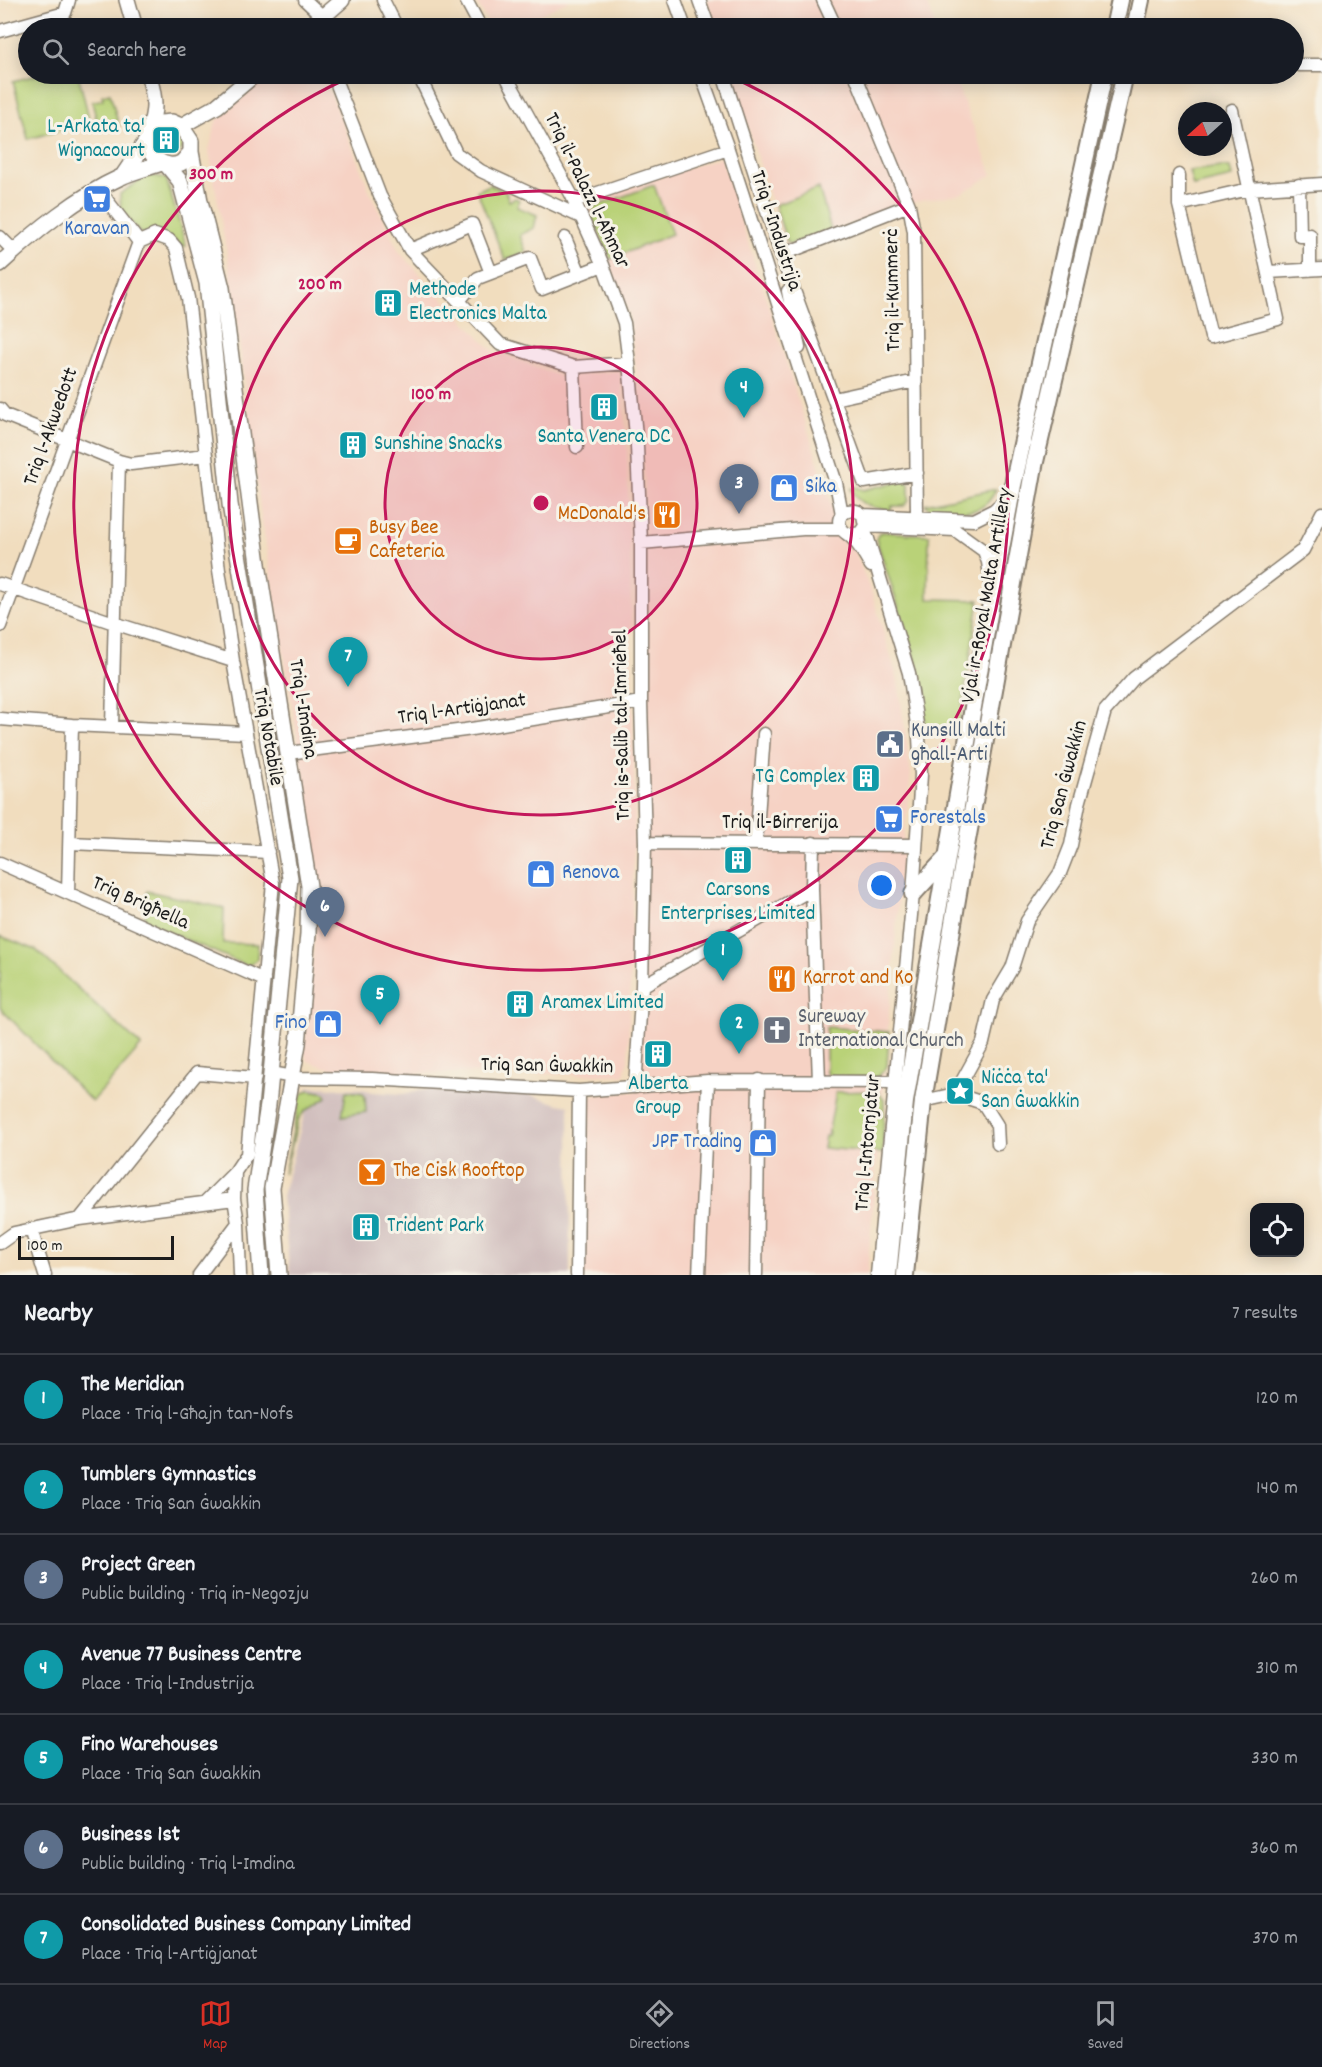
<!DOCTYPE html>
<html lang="en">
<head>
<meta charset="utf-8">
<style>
	body { margin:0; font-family:Dekko,sans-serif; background:#20242c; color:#f1f3f6 }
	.controls { position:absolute; right:18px; bottom:18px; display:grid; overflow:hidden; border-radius:12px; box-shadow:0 3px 15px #0003 }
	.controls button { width:54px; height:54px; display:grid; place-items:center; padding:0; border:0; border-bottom:2px solid #363941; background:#171b24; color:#f1f3f6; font:30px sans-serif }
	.compass { position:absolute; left:1178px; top:102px; width:54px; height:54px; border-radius:50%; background:#171b24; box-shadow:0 3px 15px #0003; rotate:249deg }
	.scale { position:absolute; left:18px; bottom:15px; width:156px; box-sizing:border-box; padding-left:6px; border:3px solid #1c1c1c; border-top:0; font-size:16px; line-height:21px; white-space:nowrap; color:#1c1c1c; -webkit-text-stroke:4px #f7f3e8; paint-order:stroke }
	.you { position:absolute; left:882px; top:886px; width:21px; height:21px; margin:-15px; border:4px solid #fff; border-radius:50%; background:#1a73e8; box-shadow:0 0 0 9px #1a73e833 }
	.badge { display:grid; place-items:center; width:39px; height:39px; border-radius:50%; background:#d93025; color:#fff; font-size:20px; font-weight:700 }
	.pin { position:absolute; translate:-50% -50px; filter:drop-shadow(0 2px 3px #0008) }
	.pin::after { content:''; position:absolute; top:32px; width:21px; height:18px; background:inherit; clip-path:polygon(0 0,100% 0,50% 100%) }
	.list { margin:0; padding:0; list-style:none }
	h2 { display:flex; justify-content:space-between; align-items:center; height:78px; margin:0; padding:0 24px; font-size:26px }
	h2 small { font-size:20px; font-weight:400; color:#9ea1a6 }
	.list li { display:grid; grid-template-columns:39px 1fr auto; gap:18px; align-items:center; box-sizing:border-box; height:90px; padding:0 24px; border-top:2px solid #363941 }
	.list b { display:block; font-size:22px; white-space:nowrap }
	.list p { margin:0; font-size:20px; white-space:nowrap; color:#9ea1a6 }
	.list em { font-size:20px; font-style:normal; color:#9ea1a6 }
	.icon { flex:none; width:33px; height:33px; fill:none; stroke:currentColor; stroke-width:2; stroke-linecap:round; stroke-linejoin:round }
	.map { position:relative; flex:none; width:1322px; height:1275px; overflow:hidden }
	.search { position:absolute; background:#171b24; box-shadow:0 3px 15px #0003; left:18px; right:18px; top:18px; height:66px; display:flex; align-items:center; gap:15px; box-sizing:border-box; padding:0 21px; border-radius:33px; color:#9ea1a6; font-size:22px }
	.sheet { height:708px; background:#171b24 }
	nav { display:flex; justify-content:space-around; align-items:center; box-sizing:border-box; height:84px; border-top:2px solid #363941; background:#171b24; font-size:16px; color:#9ea1a6 }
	nav a { display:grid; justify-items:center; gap:3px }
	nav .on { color:#d93025 }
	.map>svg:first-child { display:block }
	.built { fill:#f6d2c4 }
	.industrial { fill:#d1bfbe }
	.green { fill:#b9d278; stroke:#6a774a; stroke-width:1.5 }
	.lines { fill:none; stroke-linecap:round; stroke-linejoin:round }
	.minor-casing { stroke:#867c6d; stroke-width:15 }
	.major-casing { stroke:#867c6d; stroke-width:18 }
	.highway-casing { stroke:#867c6d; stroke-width:20 }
	.minor { stroke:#fff; stroke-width:12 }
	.major { stroke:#fff; stroke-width:15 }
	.highway { stroke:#fff; stroke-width:16 }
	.ring { fill:none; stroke:#c2185b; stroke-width:3 }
	.labels { text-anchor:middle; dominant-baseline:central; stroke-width:6; stroke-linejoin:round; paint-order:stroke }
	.culture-label { font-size:21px; fill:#0d838f; stroke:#f7f3e8; text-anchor:start }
	.street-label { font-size:21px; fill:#1c1c1c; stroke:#f7f3e8 }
	.shop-label { font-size:21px; fill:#366cbe; stroke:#f7f3e8; text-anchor:start }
	.food-label { font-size:21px; fill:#c56008; stroke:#f7f3e8; text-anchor:start }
	.service-label { font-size:21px; fill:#4e5e75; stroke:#f7f3e8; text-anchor:start }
	.worship-label { font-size:21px; fill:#5b616d; stroke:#f7f3e8; text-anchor:start }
	.centre { fill:#c2185b; stroke:#f7f3e8; stroke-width:3 }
	.ring-label { font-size:18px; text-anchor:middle; font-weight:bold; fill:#c2185b; stroke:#f7f3e8; stroke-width:6; stroke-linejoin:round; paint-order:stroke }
</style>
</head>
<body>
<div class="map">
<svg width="1322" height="1275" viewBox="0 0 1322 1275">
	<rect width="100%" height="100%" fill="#f7f3e8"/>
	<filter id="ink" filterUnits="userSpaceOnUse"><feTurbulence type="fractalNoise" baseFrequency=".0167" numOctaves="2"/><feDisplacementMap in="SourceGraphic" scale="12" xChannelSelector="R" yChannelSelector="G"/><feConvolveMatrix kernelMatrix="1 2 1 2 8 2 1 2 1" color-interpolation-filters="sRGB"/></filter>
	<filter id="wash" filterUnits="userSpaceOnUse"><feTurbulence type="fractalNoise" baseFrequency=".008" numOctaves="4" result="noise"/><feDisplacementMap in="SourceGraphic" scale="24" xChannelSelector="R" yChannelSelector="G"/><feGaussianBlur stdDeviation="1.35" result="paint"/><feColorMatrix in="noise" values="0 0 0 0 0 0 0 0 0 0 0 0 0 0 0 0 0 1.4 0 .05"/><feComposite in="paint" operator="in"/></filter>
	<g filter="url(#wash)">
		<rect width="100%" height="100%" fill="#f1ddbe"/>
		<path class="built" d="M475,0H570L513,28H491Z
			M707,0H925L936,28H716Z
			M270,74H323L371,195L400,253L494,352L561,377L620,371L627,450L635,808L628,1060L624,1075L339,1072L308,1061L304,1053L316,920L307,796L261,515L231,277L209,151L216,121Z
			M731,74H953L992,175L960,194L921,200L786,246Z
			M721,157L832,506L840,537L855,552L873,597L898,681L911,774L904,835L867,1275H583L585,1096L640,1091L646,736L645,484L639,393L629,313L581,204Z"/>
		<path class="industrial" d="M308,1087L362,1089L373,1092L403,1094L429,1089L507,1087L558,1104L569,1106L570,1275H290L282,1196L304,1116Z"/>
		<path class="green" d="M42,74H78L90,122L28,139L13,81Z
			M110,93L119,126L104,130L98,126L92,102L103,99L102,95Z
			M154 143a14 14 0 1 1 28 0a14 14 0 1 1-28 0Z
			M1221,167L1230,168L1232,177L1193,186L1189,171Z
			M148,175L166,178L186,246L182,247L174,240L140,233L121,210L120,194Z
			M492,184L493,187L497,186L498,190L504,187L509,201L516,198L519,200L517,207L537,215L534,228L520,235L526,252L505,260L477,191Z
			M654,185L672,234L610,259L592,217L594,207Z
			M819,188L831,230L791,244L787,243L775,205Z
			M905,480L909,484V500L904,506H892L891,510C874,508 858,506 851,489L856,487L864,490Z
			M996,489C982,521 957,510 929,508L925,504Z
			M882,532L929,535L928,599L979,600L958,734H927L915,657L876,539L879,533Z
			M147,891L224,908L223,943L258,944L257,959L248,966L145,922Z
			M0,936L36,950L141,1046L92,1102L0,1008Z
			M826,1027L889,1032L887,1066L877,1078H834L826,1073Z
			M309,1090L325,1093L327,1097L305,1111L299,1118L284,1174L300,1099L302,1094Z
			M348,1091L363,1093L365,1097L366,1112L342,1116L346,1092Z
			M877,1091L884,1100L883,1153L823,1148L825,1136H828L836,1092Z"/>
	</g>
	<g filter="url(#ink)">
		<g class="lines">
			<g class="minor-casing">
				<path id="minor" d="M305,0L323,17
					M383,0L397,28
					M466,0L481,28
					M675,0L685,28
					M699,0L709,28
					M823,0L836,28
					M0,31L65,13L69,0
					M1299,65H1322
					M333,74L380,196L410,250L500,344L574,367L629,363
					M418,74L456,153L481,171L581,217
					M505,74L571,194L603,265L624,323L629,363L637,446L641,543V702L645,843L642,986L635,1087
					M701,74L728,149L836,483L842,514
					M723,74L781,255L864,482L917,473
					M855,74L909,205L914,232L917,517
					M1179,175V205L1211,337L1278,319L1232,110
					M1299,185L1300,236L1310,235V270
					M99,190L139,242
					M574,201L728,149
					M1179,205L1249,189L1322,184
					M0,237L14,251
					M565,238L580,274
					M139,242L155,235L169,240L176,248L188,298L219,570L233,661L273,883L247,1154L235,1172L234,1199L238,1223L240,1275
					M410,250L472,224L491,273
					M781,255L909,205
					M1268,272L1322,269
					M788,291L799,348
					M459,301L478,278L530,258L542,289L603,265
					M574,367L577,447
					M834,399L915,381
					M0,409L5,415L119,461L131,464L206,455
					M863,515L974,520L994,510L1004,501L1010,492
					M865,526L955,530L984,551L988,562L991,583
					M863,530L868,539L909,673L919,737L921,775L913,894L877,1275
					M849,535L860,533L865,526L863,515C853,505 833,513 841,528C843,532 848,534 852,538C860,546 865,555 871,566
					M641,543L803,529H842
					M0,584L114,623L233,661
					M0,626L139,242
					M0,719L72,725L246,733
					M112,726L119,461
					M288,753L465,730L641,702
					M70,843L268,852
					M645,843L915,845
					M813,843L812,889L819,1081
					M756,844L764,734
					M0,863L264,980
					M68,893L72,725
					M642,986L812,889
					M271,1073L299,1078L372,1079L579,1091L708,1081L894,1082
					M955,1094L983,1103L997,1125L998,1144
					M923,1101L955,1094L983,1043L993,1000L1012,968L1027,921L1060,873L1071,845L1079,804L1105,711L1134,678L1303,550L1322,513
					M205,1202L235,1172
					M80,1219L197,1073L255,1078
					M31,1229L45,1275
					M0,1243L14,1233L80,1219L234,1199
					M199,1275L238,1223
					M577,1275L579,1091
					M699,1275L708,1081
					M756,1275L759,1080"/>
			</g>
			<g class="major-casing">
				<path id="major" d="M127,0L135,28
					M310,28L342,0
					M148,74C152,86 156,102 153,115C152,123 146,133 147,142C150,157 165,171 181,163C184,161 188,155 191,152
					M181,126L217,106L255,74
					M150,128L161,123L172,122L181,126L191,141V152L200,201L222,288L258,564L309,886L308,934L298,1044L272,1188L279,1275
					M166,164L180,181L207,283L230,504L290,878L268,1105L255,1190L261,1275
					M122,177L147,140
					M0,264C36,231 77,197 121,177C134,171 148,168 161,163"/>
			</g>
			<g class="highway-casing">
				<path id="highway" d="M1114,28L1120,0
					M1135,28L1141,0
					M913,894L947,857
					M888,1275L905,1102L992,597L1013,485L1104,74
					M905,1275L923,1101L965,852L1034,466L1125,74"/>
			</g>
			<use href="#minor" class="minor"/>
			<use href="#major" class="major"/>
			<use href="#highway" class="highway"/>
		</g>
	</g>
	<circle cx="541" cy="503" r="156" fill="#c2185b" fill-opacity=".12"/>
	<g class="ring">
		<circle cx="541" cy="503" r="156"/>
		<circle cx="541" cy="503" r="312"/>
		<path d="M727 75A467 467 0 1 1 355 75"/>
	</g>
	<defs>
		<g id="building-square" transform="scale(1.5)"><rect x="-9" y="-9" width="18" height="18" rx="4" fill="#0f9aa8" stroke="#f7f3e8"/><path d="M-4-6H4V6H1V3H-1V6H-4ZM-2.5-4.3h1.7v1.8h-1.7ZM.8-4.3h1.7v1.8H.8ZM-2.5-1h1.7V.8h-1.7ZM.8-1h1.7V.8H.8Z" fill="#fff"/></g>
		<g id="supermarket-square" transform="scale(1.5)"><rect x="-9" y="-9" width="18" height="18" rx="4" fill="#3f7fe0" stroke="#f7f3e8"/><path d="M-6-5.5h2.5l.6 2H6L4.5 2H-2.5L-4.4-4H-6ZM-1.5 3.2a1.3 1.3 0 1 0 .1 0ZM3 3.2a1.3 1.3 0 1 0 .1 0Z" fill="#fff"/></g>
		<g id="shop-square" transform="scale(1.5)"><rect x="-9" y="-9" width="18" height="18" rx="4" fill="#3f7fe0" stroke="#f7f3e8"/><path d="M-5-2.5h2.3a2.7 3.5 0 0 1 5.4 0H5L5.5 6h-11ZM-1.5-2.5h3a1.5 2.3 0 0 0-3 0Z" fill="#fff"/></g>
		<g id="restaurant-square" transform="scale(1.5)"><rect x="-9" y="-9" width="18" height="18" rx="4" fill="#e8710a" stroke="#f7f3e8"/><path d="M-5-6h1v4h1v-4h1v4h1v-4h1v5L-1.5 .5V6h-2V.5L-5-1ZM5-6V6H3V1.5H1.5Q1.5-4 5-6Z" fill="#fff"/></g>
		<g id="cafe-square" transform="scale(1.5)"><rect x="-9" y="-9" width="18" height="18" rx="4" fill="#e8710a" stroke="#f7f3e8"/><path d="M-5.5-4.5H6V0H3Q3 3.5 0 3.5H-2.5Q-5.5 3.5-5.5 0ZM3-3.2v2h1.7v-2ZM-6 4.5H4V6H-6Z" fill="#fff"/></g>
		<g id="civic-square" transform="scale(1.5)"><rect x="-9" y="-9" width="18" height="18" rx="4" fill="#5c6f8a" stroke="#f7f3e8"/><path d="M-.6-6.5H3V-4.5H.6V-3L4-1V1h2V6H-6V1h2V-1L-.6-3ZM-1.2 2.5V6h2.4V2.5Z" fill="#fff"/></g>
		<g id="church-square" transform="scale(1.5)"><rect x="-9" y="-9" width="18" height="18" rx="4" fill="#6b7280" stroke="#f7f3e8"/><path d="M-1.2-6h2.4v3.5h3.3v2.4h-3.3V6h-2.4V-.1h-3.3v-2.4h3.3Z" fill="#fff"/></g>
		<g id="sight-square" transform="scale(1.5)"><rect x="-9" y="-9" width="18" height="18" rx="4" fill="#0f9aa8" stroke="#f7f3e8"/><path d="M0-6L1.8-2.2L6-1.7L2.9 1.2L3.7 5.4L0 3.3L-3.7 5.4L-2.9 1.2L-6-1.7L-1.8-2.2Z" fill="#fff"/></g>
		<g id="bar-square" transform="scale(1.5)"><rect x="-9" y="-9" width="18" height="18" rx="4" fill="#e8710a" stroke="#f7f3e8"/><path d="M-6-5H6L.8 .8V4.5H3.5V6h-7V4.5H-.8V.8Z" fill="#fff"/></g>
	</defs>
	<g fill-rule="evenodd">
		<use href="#building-square" x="166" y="140"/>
		<use href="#supermarket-square" x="97" y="199"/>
		<use href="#building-square" x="388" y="303"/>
		<use href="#building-square" x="604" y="407"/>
		<use href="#building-square" x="353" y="445"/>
		<use href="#shop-square" x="784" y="488"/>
		<use href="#restaurant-square" x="667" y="515"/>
		<use href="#cafe-square" x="348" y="541"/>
		<use href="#civic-square" x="890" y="744"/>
		<use href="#building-square" x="866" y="778"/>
		<use href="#supermarket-square" x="889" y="819"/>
		<use href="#building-square" x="738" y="860"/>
		<use href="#shop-square" x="541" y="874"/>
		<use href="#restaurant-square" x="782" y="979"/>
		<use href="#building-square" x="520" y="1004"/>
		<use href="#shop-square" x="328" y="1024"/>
		<use href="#church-square" x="777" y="1030"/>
		<use href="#building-square" x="658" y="1054"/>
		<use href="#sight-square" x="960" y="1091"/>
		<use href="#shop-square" x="763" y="1143"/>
		<use href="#bar-square" x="372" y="1172"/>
		<use href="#building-square" x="366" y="1227"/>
	</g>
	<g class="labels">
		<g class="culture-label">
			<text x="145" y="128" text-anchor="end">L-Arkata ta'<tspan x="145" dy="24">Wignacourt</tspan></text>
			<text x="409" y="291">Methode<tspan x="409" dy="24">Electronics Malta</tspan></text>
			<text x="604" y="438" text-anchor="middle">Santa Venera DC</text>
			<text x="374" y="445">Sunshine Snacks</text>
			<text x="845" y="778" text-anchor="end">TG Complex</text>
			<text x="738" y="891" text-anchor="middle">Carsons<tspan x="738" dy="24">Enterprises Limited</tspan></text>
			<text x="541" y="1004">Aramex Limited</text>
			<text x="981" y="1079">Niċċa ta'<tspan x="981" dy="24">San Ġwakkin</tspan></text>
			<text x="658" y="1085" text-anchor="middle">Alberta<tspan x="658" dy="24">Group</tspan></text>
			<text x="387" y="1227">Trident Park</text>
		</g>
		<g class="street-label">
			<text transform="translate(586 191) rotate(64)">Triq il-Palazz l-Aħmar</text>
			<text transform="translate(775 231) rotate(72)">Triq l-Industrija</text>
			<text transform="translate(894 290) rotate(-91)">Triq il-Kummerċ</text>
			<text transform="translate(52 427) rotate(-70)">Triq l-Akwedott</text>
			<text transform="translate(988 596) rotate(-80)">Vjal ir-Royal Malta Artillery</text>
			<text transform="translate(302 709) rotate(81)">Triq l-Imdina</text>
			<text transform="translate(462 710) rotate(-8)">Triq l-Artiġjanat</text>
			<text transform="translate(623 725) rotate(-91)">Triq is-Salib tal-Imrieħel</text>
			<text transform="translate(267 737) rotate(80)">Triq Notabile</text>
			<text transform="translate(1065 785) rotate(-75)">Triq San Ġwakkin</text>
			<text x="780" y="824">Triq il-Birrerija</text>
			<text transform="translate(140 904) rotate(24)">Triq Brigħella</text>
			<text transform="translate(547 1067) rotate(1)">Triq San Ġwakkin</text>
			<text transform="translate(869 1143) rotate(-85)">Triq l-Intornjatur</text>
		</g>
		<g class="shop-label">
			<text x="97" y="230" text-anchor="middle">Karavan</text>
			<text x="805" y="488">Sika</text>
			<text x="910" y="819">Forestals</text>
			<text x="562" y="874">Renova</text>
			<text x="307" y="1024" text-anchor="end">Fino</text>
			<text x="742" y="1143" text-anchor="end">JPF Trading</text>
		</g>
		<g class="food-label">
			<text x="646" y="515" text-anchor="end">McDonald's</text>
			<text x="369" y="529">Busy Bee<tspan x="369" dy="24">Cafeteria</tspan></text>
			<text x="803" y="979">Karrot and Ko</text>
			<text x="393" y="1172">The Cisk Rooftop</text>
		</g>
		<g class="service-label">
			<text x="911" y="732">Kunsill Malti<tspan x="911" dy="24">għall-Arti</tspan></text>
		</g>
		<g class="worship-label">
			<text x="798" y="1018">Sureway<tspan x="798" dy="24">International Church</tspan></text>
		</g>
	</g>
	<circle cx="541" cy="503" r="9" class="centre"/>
	<g class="ring-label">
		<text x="211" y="179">300 m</text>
		<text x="320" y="289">200 m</text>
		<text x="431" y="399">100 m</text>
	</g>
</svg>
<div class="controls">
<button><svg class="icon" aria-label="locate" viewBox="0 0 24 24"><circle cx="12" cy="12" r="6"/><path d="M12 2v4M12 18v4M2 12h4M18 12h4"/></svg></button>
</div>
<svg class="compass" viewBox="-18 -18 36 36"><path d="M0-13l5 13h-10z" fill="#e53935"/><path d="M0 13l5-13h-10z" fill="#9ea1a6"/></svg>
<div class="scale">100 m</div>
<div class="you"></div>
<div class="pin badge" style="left:723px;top:981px;background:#0f9aa8">1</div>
<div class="pin badge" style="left:739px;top:1054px;background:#0f9aa8">2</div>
<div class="pin badge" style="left:739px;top:514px;background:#5c6f8a">3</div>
<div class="pin badge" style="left:744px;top:418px;background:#0f9aa8">4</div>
<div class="pin badge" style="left:380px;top:1025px;background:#0f9aa8">5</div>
<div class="pin badge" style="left:325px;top:937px;background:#5c6f8a">6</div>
<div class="pin badge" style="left:348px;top:687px;background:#0f9aa8">7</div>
<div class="search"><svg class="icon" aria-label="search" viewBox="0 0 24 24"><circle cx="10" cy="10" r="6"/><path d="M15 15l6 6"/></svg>Search here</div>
</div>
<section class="sheet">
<h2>Nearby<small>7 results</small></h2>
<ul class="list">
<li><span class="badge" style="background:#0f9aa8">1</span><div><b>The Meridian</b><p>Place · Triq l-Għajn tan-Nofs</p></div><em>120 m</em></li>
<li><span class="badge" style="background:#0f9aa8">2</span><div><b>Tumblers Gymnastics</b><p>Place · Triq San Ġwakkin</p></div><em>140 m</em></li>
<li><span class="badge" style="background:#5c6f8a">3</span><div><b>Project Green</b><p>Public building · Triq in-Negozju</p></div><em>260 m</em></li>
<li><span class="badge" style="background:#0f9aa8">4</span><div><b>Avenue 77 Business Centre</b><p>Place · Triq l-Industrija</p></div><em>310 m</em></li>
<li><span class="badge" style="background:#0f9aa8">5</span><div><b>Fino Warehouses</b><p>Place · Triq San Ġwakkin</p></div><em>330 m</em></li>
<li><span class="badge" style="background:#5c6f8a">6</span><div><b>Business 1st</b><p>Public building · Triq l-Imdina</p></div><em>360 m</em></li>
<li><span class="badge" style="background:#0f9aa8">7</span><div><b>Consolidated Business Company Limited</b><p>Place · Triq l-Artiġjanat</p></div><em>370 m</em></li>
</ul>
</section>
<nav>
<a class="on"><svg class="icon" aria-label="map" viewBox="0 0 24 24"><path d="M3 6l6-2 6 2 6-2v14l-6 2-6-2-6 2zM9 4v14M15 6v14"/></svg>Map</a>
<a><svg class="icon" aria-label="directions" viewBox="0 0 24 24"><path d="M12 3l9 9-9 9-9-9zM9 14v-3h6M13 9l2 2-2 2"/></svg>Directions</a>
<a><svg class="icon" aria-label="saved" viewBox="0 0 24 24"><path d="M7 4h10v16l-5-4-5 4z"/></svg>Saved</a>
</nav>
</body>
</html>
